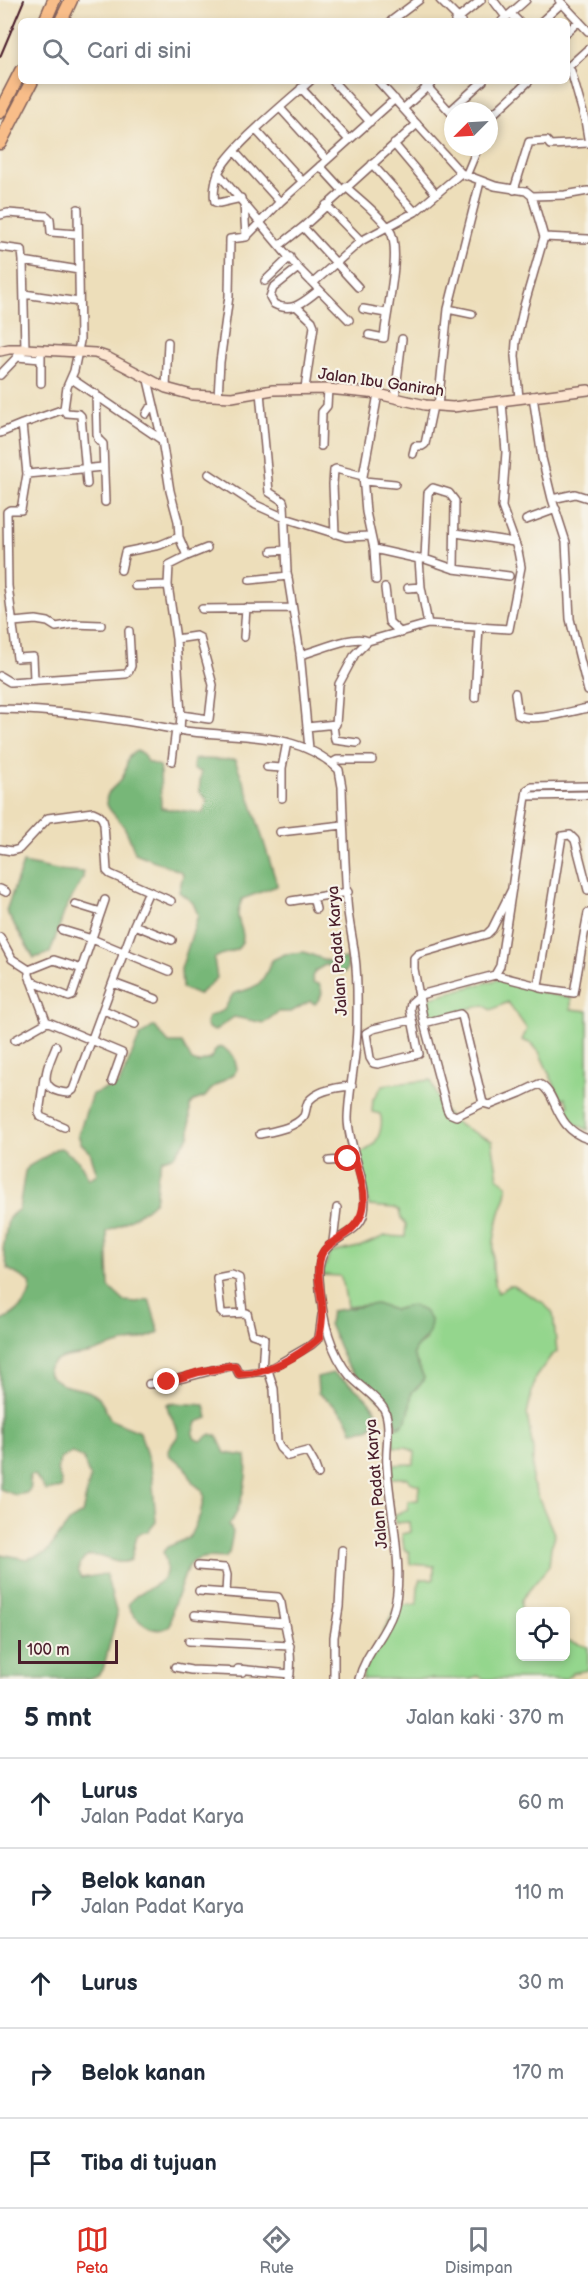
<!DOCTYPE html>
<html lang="id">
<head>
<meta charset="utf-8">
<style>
	body { margin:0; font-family:"Balsamiq Sans",sans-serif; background:#f6f6f7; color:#1f2937 }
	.controls { position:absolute; right:18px; bottom:18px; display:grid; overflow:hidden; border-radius:9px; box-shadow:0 3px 9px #0003 }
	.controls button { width:54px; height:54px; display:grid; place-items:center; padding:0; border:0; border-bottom:2px solid #e0e1e3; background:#fff; color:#1f2937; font:30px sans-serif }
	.compass { position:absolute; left:444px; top:102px; width:54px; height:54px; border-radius:50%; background:#fff; box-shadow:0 3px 9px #0003; rotate:246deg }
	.scale { position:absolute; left:18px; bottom:15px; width:100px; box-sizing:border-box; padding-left:6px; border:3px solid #4a1f2b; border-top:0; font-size:16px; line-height:21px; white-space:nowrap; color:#4a1f2b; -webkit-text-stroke:4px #f7f3e8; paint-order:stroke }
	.stop { position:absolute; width:18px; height:18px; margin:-14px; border:4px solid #d93025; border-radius:50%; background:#fff }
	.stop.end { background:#d93025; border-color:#fff; box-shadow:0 2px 6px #0008 }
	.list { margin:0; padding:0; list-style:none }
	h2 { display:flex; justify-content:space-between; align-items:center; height:78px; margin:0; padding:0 24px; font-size:26px }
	h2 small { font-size:20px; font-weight:400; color:#747a83 }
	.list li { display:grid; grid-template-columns:39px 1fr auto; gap:18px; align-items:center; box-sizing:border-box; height:90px; padding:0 24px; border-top:2px solid #e0e1e3 }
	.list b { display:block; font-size:22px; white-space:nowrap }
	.list p { margin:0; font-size:20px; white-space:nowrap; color:#747a83 }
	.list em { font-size:20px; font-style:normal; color:#747a83 }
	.icon { flex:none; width:33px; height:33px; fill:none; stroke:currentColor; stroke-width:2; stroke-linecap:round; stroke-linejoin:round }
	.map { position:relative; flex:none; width:588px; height:1679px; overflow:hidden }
	.search { position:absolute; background:#fff; box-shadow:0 3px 9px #0003; left:18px; right:18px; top:18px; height:66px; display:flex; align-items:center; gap:15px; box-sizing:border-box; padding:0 21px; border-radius:9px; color:#747a83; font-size:22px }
	.sheet { height:528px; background:#fff }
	nav { display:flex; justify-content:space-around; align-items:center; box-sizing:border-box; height:84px; border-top:2px solid #e0e1e3; background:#fff; font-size:16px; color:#747a83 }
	nav a { display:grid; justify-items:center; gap:3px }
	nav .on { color:#d93025 }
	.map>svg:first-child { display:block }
	.green { fill:#94d68d; stroke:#6f7a5c; stroke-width:1.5 }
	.forest { fill:#77b778; stroke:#606b52; stroke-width:1.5 }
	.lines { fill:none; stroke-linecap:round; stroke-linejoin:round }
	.minor-casing { stroke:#83625d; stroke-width:10 }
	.secondary-casing { stroke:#83625d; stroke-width:12 }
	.motorway-casing { stroke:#83625d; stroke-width:15 }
	.minor { stroke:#fff; stroke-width:7 }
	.secondary { stroke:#fce5d0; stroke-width:9 }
	.motorway { stroke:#f8bd89; stroke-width:12 }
	.rail { stroke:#4a1f2b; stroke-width:2 }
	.route { stroke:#d93025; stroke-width:8 }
	.labels { text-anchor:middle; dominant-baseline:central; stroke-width:4.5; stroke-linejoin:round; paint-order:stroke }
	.street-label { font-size:16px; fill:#4a1f2b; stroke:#f7f3e8 }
</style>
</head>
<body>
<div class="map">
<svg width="588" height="1679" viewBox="0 0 588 1679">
	<rect width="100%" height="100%" fill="#f7f3e8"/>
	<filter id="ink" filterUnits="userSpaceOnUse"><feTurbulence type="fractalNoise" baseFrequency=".0167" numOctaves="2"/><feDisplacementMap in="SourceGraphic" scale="12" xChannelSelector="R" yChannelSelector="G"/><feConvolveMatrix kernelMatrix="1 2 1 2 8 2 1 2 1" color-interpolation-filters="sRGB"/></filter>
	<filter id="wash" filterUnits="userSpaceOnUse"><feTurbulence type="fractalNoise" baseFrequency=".008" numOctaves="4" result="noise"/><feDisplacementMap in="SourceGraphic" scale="24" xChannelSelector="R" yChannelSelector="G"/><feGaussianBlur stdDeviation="1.35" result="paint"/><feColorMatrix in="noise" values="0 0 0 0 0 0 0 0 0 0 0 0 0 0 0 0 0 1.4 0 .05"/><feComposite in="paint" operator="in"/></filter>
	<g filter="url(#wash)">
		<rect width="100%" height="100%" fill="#eddeba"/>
		<path class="green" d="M500,979L544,993L571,998V1009L588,1011V1130L570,1121L565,1109L569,1106L565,1098L561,1099L539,1052L532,1044L522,1040L527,1029L508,1002L491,1010L484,1005L427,1019L424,999Z
			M431,1080C446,1124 453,1122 492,1141L498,1177L507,1185C508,1196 503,1203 500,1213C493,1236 489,1271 498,1293L509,1286H514L542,1302L553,1313L557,1352L551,1356L535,1378L527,1414L533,1450L532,1482L555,1536L551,1547L549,1566L521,1600L520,1656H566V1640L588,1647V1670L573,1673L565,1679H485L477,1676L472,1679H363V1669L397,1606L417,1604L418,1587L421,1579H434V1566L410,1564L409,1552L404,1549L402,1534L410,1532L409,1522L395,1523L394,1515L408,1509V1501L418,1500L419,1485L410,1482L408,1478H390L388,1465L414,1464L415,1452L406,1447H394L390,1430C413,1422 408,1413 412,1392L421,1384L424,1378L413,1354L415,1348L426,1340L412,1305L394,1310C381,1304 361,1305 347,1307L343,1283L340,1276L322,1275L330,1253L359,1247L385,1236L405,1237L406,1224L401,1219L399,1210L394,1208L369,1206L359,1154C362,1152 369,1149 372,1146C379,1139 384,1124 380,1114L372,1112L373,1099L383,1085Z"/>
		<path class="forest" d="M137,751L143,754L147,762L160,766L161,808L203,813L207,801L199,791L201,772L193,769L194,760L196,759L235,760L249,795L277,884V886L242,899C241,904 238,908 238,913C237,925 248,934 240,946C235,954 221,952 214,959L217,978L198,995L182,988L181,969L198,915L193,903L179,892L183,875L182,872L135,853C132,845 129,835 124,827C119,817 103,809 107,796C110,787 122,783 124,774C128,764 125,755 137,751Z
			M23,863L57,870L83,872V878L65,910L50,953L34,958L6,911Z
			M304,952L328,961L346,958L348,964L346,971L341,974L331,966L325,965L315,971L312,977L313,983L319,984C324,993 322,996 315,1004L310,1001L291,1012H278L264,1023L234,1017L214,1031L208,1028L206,1023L208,1017L224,1010L233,994C259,986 261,987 272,960L285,954Z
			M154,1026L169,1043H182L192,1061L198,1063L210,1059L217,1048L223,1047L234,1057L237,1069L234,1074L213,1087L205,1097L194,1101L190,1106V1135L175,1155L163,1159C155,1173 158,1186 155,1201C139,1216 125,1222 107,1232L109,1287L124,1301L137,1302L149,1299L159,1332C145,1341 129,1341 113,1346C104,1348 95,1353 86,1354C71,1357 57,1355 48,1369L49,1375L63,1385L88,1391L99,1397L111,1420L140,1432L152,1473L156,1522L148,1532H142L137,1536L131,1560C110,1571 87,1536 78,1572L81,1578L106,1574L117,1615L103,1670L98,1675L87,1679H0V1554L27,1559L46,1553L70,1521L82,1514L90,1478L83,1458L72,1453L61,1458L57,1470L61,1481V1488L46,1491L35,1475L29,1476L31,1487L27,1493L15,1495L0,1489V1322C14,1315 34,1300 30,1282L8,1269L3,1250L7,1225L9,1217L19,1209L25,1171L29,1166L45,1157L55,1149L61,1148L79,1161L89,1179L97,1174L90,1152L81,1143L78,1135L92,1094L119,1084L140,1036Z
			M376,1304L394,1310L412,1305L424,1311L431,1321C429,1344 418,1339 413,1354L424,1378L421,1384L412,1392C409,1407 412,1420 398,1427L387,1404L376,1397L346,1364L329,1324L331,1311Z
			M333,1373C346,1381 377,1402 378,1418L369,1429L352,1431C349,1415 330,1402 318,1393L317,1377Z
			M173,1403L205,1405L208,1418L197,1422L193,1434L195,1439L201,1441L211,1434L217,1436L225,1453L246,1456C249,1474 241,1511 229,1525L233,1532L229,1554L225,1558C211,1557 198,1555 188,1566L173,1607L170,1626C154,1637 134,1620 128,1605C141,1582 178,1591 163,1552L167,1547L189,1538L200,1515L204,1496L202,1490L193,1483L185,1466L170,1456L168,1450L178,1436C179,1423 167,1416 167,1404Z"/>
	</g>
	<g filter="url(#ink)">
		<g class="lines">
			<g class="minor-casing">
				<path id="minor" d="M440,0L461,21
					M493,0L506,17
					M559,0L588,31
					M511,14L518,21
					M391,21L419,0
					M455,21L481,0
					M502,21L526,0
					M542,21L562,3
					M567,32L579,21
					M567,68L571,71L585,120L588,138
					M567,68L588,49
					M333,81L370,122
					M378,81L461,173L495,186L526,191L532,196L544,237L524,306L516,342L515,356L519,398
					M422,81L453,115
					M301,88L349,140
					M280,108L327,160
					M404,108L434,81
					M450,111L483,81
					M489,118L529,81
					M256,130L303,182
					M394,144L436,194
					M235,152L280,202
					M372,164L415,212
					M320,166L342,190
					M218,173L298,268L349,320
					M466,176L478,147
					M346,187C360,200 378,213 389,229C403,248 386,312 384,338L369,335
					M514,190L529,142L547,141L550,145L588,143
					M532,196L565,195L588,191
					M241,198L219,203L215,202C213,194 215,182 218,174C226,151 289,100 310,81
					M244,204L246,237
					M326,205L361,241
					M0,215L8,213L47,216L50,219L51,232L77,234
					M303,227L358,287
					M544,237L588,239
					M280,245L303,227L417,124
					M0,247L22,250L23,261L79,270
					M298,268L273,288L270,297L274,304C293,314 304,301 319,290
					M265,281L290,257
					M313,283L361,241L415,212L461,173
					M24,294L79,302
					M297,307L312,321L314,326L305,388
					M363,309L386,313
					M448,309L472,314
					M41,350V383
					M17,357L41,359
					M0,375L25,349L23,261
					M72,379L162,440
					M148,380L162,440L170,491L178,521L179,537L187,556L169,565L168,585L176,639L196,636L200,638L213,685L209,719L181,715L180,730
					M166,388L168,342
					M260,392L269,492L283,501L284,505L287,572L300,653L307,727
					M96,394L97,434L98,439L103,444L105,502
					M378,394L363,476L366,512L374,549L419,559H425L454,569L509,576
					M533,396L542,458L552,499L566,542L570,619L588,691
					M218,397L220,362L229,296L230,239L246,237L280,202L395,99
					M395,397L402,339
					M438,406L448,309L480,182
					M64,409L66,413L79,414L81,416L87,484
					M146,414L149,409L153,407
					M0,433L22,424
					M321,446L322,412L327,406L328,389
					M413,454L415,446H422L425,444L433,406
					M27,474L103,467
					M209,474L256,505L285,518L346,537L371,536
					M364,481L395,484
					M552,499L575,494L588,498
					M526,520L556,509
					M456,533L514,542
					M335,534L333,484L334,470L336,469L363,476
					M374,549L376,580
					M272,551L286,550
					M187,556L207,548
					M419,559L421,587L428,624
					M425,559L428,493L433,488L449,493L455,501L454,569
					M121,570L125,552L160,545L179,537
					M250,580L288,576
					M135,586L168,585
					M385,588L389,622L401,633
					M408,588L421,587
					M202,609L292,608
					M13,622L36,620L48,622L56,627L74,624L101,625
					M244,637L246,608
					M176,639L181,715
					M300,655C318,651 352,634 368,641
					M0,676L10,682L126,674L129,671L131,666L129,631
					M34,679L33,657L17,658L8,586L7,512L10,510H21L27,474L22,424L64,409L67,387L74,371L80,341L78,209
					M515,693L518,715C534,723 571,711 588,708
					M475,698L479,626
					M0,709C60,710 119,719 178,730C232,739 296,728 339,770L342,787C343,825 345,863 347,901C348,920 353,939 355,957C358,979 357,1002 357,1024C357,1056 349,1087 348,1118C348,1149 369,1181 364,1212C359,1241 316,1232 319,1278C321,1311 328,1350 350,1376C360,1387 376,1396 384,1409C392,1425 385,1449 387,1466C389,1507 406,1574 393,1612C385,1636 365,1654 359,1679
					M333,725L335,740L357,743
					M309,749L307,727L336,724L339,684L355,654L368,641L428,624L509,629L521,567L518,551L502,507L506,452L502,402
					M172,761L176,729
					M332,763L337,760H372
					M267,767L282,768
					M526,796L588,795
					M282,798V768L287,742
					M280,832L343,825
					M0,849L12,851L19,849L48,818L93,812C99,814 103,817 104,824L107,871L110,874L171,901
					M0,889L6,892
					M512,889L492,929L487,934L418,954L414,958V969L424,1023L447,1109L449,1113L456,1116L483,1103L490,1105L520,1093L539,1084C558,1092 553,1128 588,1139
					M313,897L316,909
					M291,901L348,892
					M75,904L101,912
					M134,925L172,940
					M585,929L588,913
					M62,930L92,939L169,971
					M0,937L12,959L29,970
					M82,969L54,960L29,970V975L46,1021L122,1053L112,1081
					M495,975L500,966L527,790L532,787L588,786
					M31,981L69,997L72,996L105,900
					M113,983L156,999
					M538,986L562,836L570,835L575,840L588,890
					M104,1010L135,1024
					M411,1020L373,1029L366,1033L370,1058L373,1063L378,1064L419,1054L410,1009L411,1003L420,995L495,975L538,986L540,988L574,993L585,929H588
					M424,1023L460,1014L462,1016L483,1103
					M15,1040L47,1022
					M56,1046C48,1067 33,1091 69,1093L73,1090L134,925L149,891
					M44,1078L39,1113L41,1117L64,1127
					M260,1134C274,1131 295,1128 304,1116C306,1112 306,1106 308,1102C317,1090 338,1087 352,1086
					M329,1161L355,1159
					M333,1242L337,1208
					M243,1313L239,1278L232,1275L217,1278L221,1312L223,1314L247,1313L252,1334L264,1338L262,1372
					M149,1384C177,1382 203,1371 231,1366H235L239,1374L265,1371
					M318,1474L314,1463L307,1451L288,1456L280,1448L277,1441L274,1389L268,1370L311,1345L319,1338L322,1315
					M198,1566L225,1568L227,1575L226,1593
					M199,1591L278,1597L281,1603C285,1629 294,1653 289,1679
					M195,1615L284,1623
					M189,1641L290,1646
					M175,1667L191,1670L242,1672
					M238,1669L290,1674
					M334,1679V1637L339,1607L342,1550"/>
			</g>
			<g class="secondary-casing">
				<path id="secondary" d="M0,351L9,349H25L95,353L107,357L166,388L192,395L232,397L273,390L328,389L378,394L425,405L453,407L588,390"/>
			</g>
			<g class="motorway-casing">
				<path id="motorway" d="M45,21L54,0
					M61,21L71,0
					M0,112L21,71
					M0,143L32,81"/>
			</g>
			<use href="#minor" class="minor"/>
			<use href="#secondary" class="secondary"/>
			<use href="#motorway" class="motorway"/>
			<path class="rail" d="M0,57L24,0"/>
		</g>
	</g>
	<g class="lines" filter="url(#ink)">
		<path class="route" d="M167,1382L199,1372L231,1366H235L239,1374C268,1374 298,1357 319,1338C321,1328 323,1317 322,1306C321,1290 315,1271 321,1255C325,1246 334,1242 341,1237C374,1216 364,1191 355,1159H348"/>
	</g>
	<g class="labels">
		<g class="street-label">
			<text transform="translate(381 383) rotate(8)">Jalan Ibu Ganirah</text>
			<text transform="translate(338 951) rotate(-94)">Jalan Padat Karya</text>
			<text transform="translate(377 1484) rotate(-95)">Jalan Padat Karya</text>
		</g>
	</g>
</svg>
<div class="controls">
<button><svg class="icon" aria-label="locate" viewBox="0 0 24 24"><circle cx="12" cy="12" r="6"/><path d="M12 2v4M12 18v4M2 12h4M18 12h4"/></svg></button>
</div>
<svg class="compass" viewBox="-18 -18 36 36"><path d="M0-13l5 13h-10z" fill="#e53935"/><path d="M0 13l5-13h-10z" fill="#747a83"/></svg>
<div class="scale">100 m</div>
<div class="stop" style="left:348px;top:1159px"></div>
<div class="stop end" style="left:167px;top:1382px"></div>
<div class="search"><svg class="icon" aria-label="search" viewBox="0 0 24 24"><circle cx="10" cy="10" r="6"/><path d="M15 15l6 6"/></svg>Cari di sini</div>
</div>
<section class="sheet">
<h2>5 mnt<small>Jalan kaki · 370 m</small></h2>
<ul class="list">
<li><svg class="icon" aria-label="ahead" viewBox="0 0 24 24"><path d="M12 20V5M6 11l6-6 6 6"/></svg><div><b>Lurus</b><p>Jalan Padat Karya</p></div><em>60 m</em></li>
<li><svg class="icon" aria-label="right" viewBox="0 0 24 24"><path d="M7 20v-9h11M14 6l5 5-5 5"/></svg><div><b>Belok kanan</b><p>Jalan Padat Karya</p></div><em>110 m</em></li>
<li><svg class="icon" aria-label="ahead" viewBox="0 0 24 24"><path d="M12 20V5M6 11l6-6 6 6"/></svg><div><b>Lurus</b></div><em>30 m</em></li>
<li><svg class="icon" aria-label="right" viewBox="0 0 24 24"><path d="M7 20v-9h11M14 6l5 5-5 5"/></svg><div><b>Belok kanan</b></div><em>170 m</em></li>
<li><svg class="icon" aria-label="arrive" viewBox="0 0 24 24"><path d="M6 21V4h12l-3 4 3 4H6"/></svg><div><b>Tiba di tujuan</b></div></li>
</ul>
</section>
<nav>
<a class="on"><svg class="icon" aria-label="map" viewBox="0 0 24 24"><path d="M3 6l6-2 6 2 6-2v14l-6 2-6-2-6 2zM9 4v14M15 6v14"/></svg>Peta</a>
<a><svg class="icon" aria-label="directions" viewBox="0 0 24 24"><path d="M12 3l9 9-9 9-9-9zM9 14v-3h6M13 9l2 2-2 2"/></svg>Rute</a>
<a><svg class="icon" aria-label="saved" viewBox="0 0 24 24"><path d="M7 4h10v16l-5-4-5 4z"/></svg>Disimpan</a>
</nav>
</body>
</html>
